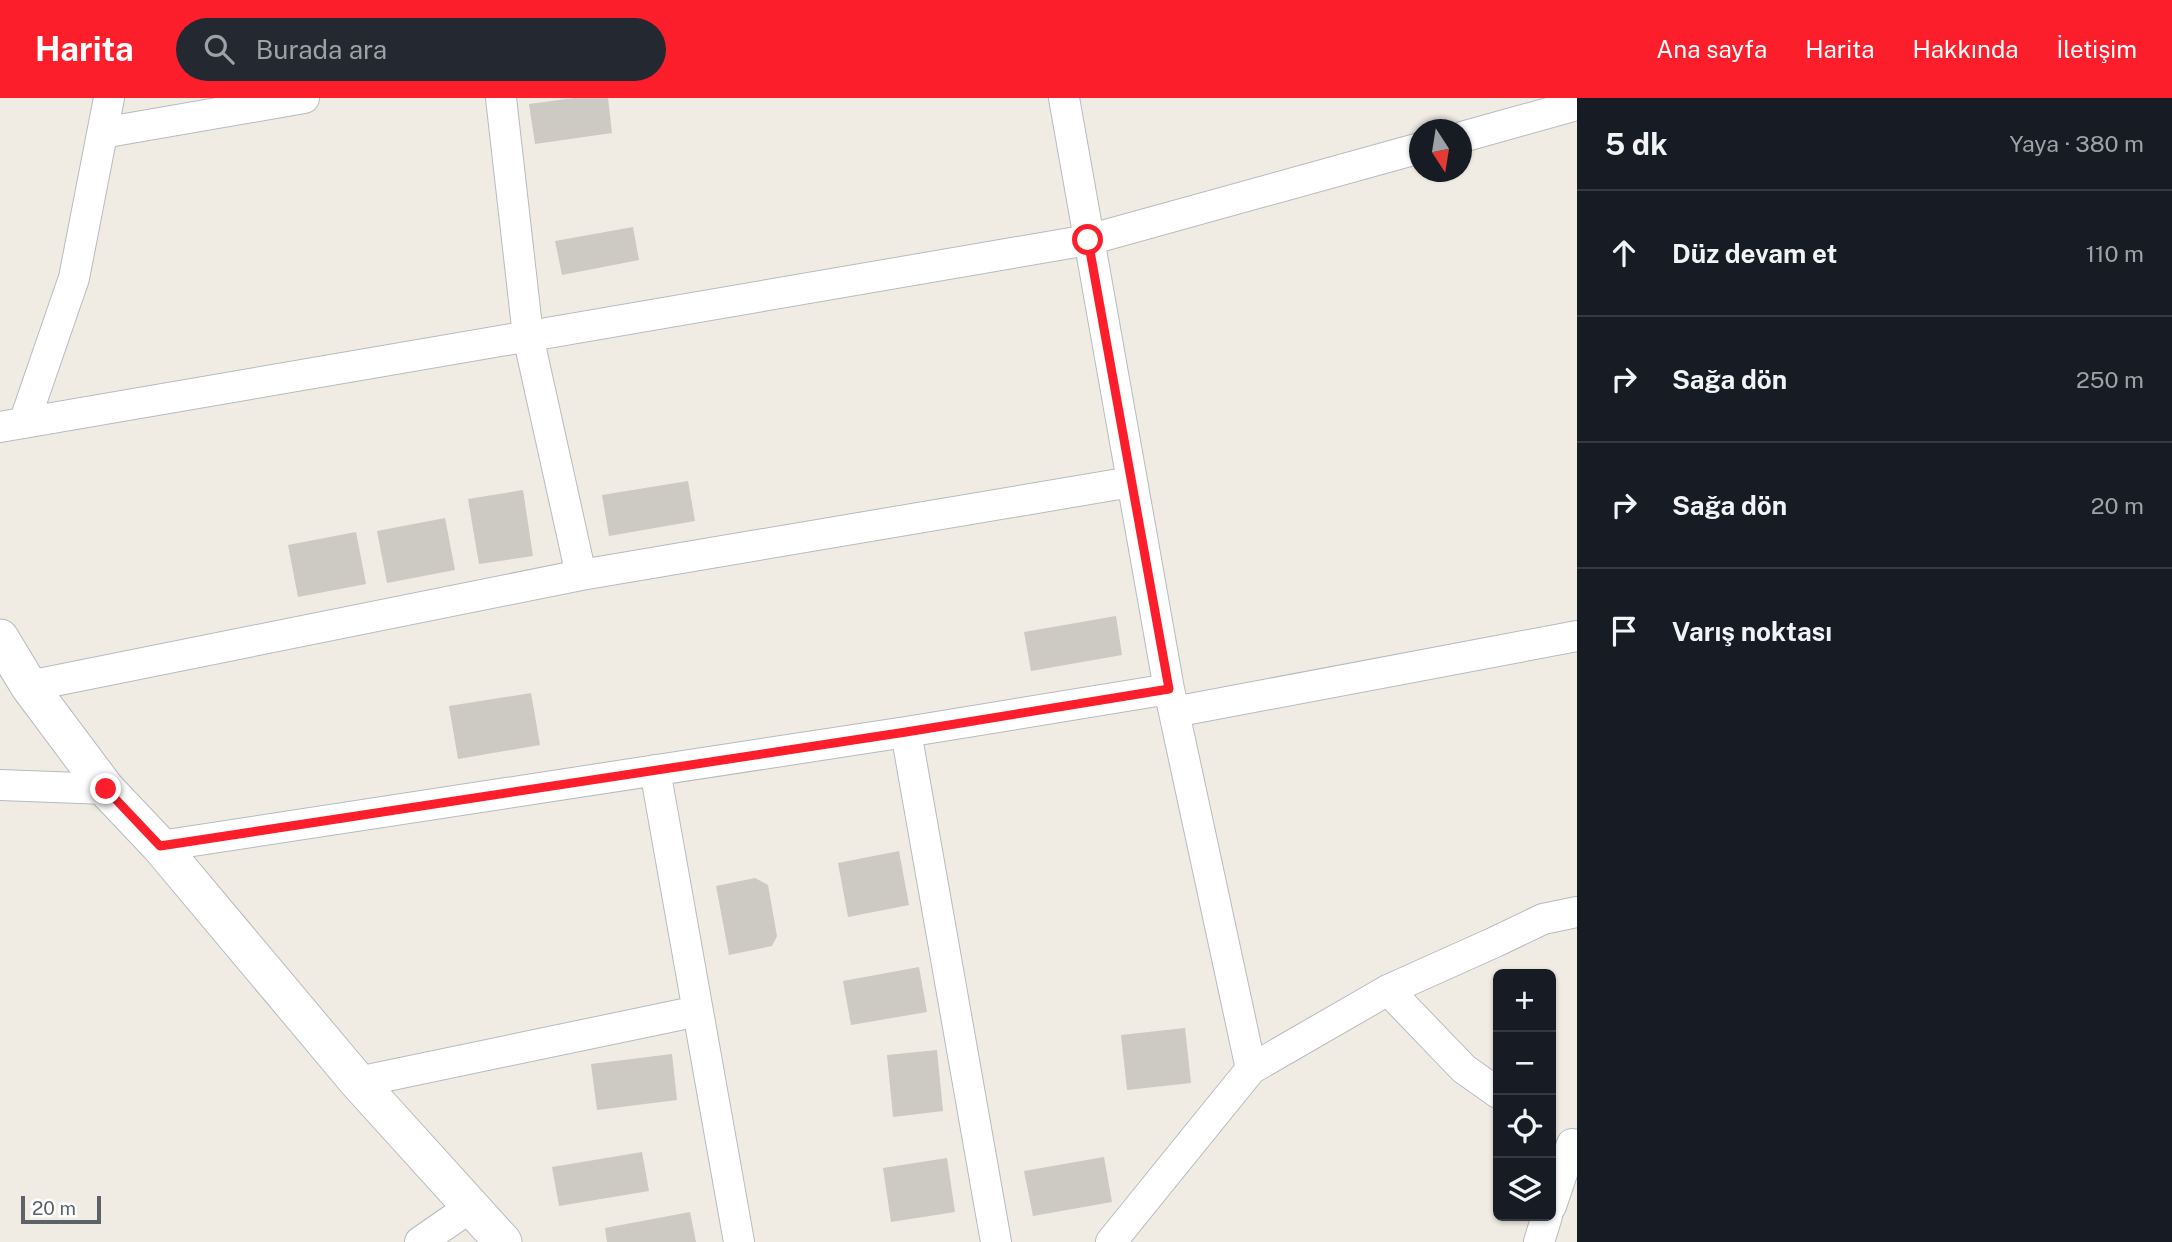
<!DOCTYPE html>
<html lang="tr">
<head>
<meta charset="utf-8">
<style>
	body { margin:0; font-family:"Public Sans",sans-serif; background:#242831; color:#f1f3f6 }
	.controls { position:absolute; right:21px; bottom:21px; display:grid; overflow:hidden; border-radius:10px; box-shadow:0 2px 5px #0004 }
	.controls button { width:63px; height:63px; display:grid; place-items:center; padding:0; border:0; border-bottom:2px solid #363941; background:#171b24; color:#f1f3f6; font:35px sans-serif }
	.compass { position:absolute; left:1409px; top:21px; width:63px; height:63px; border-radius:50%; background:#171b24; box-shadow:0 2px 5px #0004; rotate:168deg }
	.scale { position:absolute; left:21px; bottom:18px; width:80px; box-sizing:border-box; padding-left:7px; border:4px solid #5c6266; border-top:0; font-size:19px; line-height:24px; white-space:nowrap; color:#5c6266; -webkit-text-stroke:5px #fff; paint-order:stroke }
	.stop { position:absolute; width:21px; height:21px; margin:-16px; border:5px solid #fc1e2a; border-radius:50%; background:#fff }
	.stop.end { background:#fc1e2a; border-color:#fff; box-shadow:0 2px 7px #0008 }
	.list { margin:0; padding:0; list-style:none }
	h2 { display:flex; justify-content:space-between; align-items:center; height:91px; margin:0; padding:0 28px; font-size:30px }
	h2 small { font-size:23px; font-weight:400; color:#9ea1a6 }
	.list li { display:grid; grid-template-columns:46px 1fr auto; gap:21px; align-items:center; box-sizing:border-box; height:126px; padding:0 28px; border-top:2px solid #363941 }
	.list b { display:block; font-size:26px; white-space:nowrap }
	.list em { font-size:23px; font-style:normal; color:#9ea1a6 }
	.icon { flex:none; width:38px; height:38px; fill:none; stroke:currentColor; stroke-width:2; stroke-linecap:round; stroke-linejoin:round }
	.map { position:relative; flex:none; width:1577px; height:1144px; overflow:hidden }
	header { display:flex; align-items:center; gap:42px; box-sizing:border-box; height:98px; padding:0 35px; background:#fc1e2a; color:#fff }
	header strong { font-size:33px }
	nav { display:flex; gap:38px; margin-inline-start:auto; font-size:24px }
	.search { width:490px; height:63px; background:#242831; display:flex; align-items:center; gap:18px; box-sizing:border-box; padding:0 24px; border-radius:38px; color:#9ea1a6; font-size:26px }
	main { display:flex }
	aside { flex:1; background:#171b24 }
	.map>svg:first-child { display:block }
	.building { fill:#cdc9c3 }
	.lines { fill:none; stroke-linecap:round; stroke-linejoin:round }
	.minor-casing { stroke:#b6bbbf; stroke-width:32 }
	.tertiary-casing { stroke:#b6bbbf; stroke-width:39 }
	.minor { stroke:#fff; stroke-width:30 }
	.tertiary { stroke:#fff; stroke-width:37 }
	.route { stroke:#fc1e2a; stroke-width:9 }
</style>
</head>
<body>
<header>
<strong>Harita</strong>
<div class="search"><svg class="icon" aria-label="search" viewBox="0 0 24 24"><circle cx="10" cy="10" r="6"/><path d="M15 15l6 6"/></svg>Burada ara</div>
<nav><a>Ana sayfa</a><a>Harita</a><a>Hakkında</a><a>İletişim</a></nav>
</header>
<main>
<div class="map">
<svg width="1577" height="1144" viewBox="0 0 1577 1144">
	<rect width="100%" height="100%" fill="#f0ece4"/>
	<path class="building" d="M574,0H608L612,35L535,46L529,6Z
		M633,129L639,162L562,177L555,143Z
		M688,383L695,423L609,438L602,397Z
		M523,392L533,458L479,466L468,401Z
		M445,420L455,472L387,485L377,433Z
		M356,434L366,486L298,499L288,447Z
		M1116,518L1122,557L1031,573L1024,534Z
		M531,595L540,647L458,661L449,608Z
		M899,753L909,807L848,819L838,765Z
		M755,780L768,787L777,838L772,848L729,857L716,788Z
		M919,869L927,914L851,927L843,883Z
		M1185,930L1191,985L1127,992L1121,937Z
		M937,952L943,1013L893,1019L887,957Z
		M672,956L677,1002L597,1012L591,966Z
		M642,1054L649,1093L559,1108L552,1069Z
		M1104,1059L1112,1104L1033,1118L1024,1073Z
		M947,1060L955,1114L891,1124L883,1070Z
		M690,1114L696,1144H607L605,1130Z"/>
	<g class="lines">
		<g class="minor-casing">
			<path id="minor" d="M501,0L528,238L581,477
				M1064,0L1169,591L1251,971
				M102,35L304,0
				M1462,39L1577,7
				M24,325L74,180L109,0
				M0,329L1088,142L1420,50
				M29,588L581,477L1131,384
				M1174,614L1577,538
				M906,634L996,1144
				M655,672L739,1144
				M0,687L106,691
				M160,748L906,634L1169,591
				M1388,892L1464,971L1498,995
				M358,984L698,913
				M1551,1108L1572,1046
				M420,1144L472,1108
				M1111,1144L1251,971L1388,892L1495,844L1543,821L1577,814
				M1539,1144L1547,1118"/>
		</g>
		<g class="tertiary-casing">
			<path id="tertiary" d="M0,540L29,588L106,691L160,748L358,984L503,1144"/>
		</g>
		<use href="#minor" class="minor"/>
		<use href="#tertiary" class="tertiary"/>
	</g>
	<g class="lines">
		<path class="route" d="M106,691L160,748L906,634L1169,591L1088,142"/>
	</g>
</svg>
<div class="controls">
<button>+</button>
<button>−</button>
<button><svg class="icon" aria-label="locate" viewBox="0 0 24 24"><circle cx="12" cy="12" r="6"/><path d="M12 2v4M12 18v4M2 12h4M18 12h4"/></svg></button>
<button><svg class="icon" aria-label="layers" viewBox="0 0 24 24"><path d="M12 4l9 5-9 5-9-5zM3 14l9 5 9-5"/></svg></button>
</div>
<svg class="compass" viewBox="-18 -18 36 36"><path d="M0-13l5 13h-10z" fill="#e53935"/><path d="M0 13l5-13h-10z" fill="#9ea1a6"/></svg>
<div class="scale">20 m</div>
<div class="stop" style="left:1088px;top:142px"></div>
<div class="stop end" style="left:106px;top:691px"></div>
</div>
<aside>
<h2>5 dk<small>Yaya · 380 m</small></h2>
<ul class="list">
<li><svg class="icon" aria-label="ahead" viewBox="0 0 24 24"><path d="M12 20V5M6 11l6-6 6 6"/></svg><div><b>Düz devam et</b></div><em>110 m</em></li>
<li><svg class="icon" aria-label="right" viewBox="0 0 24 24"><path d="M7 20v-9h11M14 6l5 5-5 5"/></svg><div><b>Sağa dön</b></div><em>250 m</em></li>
<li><svg class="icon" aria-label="right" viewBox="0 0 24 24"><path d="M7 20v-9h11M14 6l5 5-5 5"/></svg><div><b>Sağa dön</b></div><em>20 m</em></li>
<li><svg class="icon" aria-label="arrive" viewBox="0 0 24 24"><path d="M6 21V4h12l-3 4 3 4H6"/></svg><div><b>Varış noktası</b></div></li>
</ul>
</aside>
</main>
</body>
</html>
